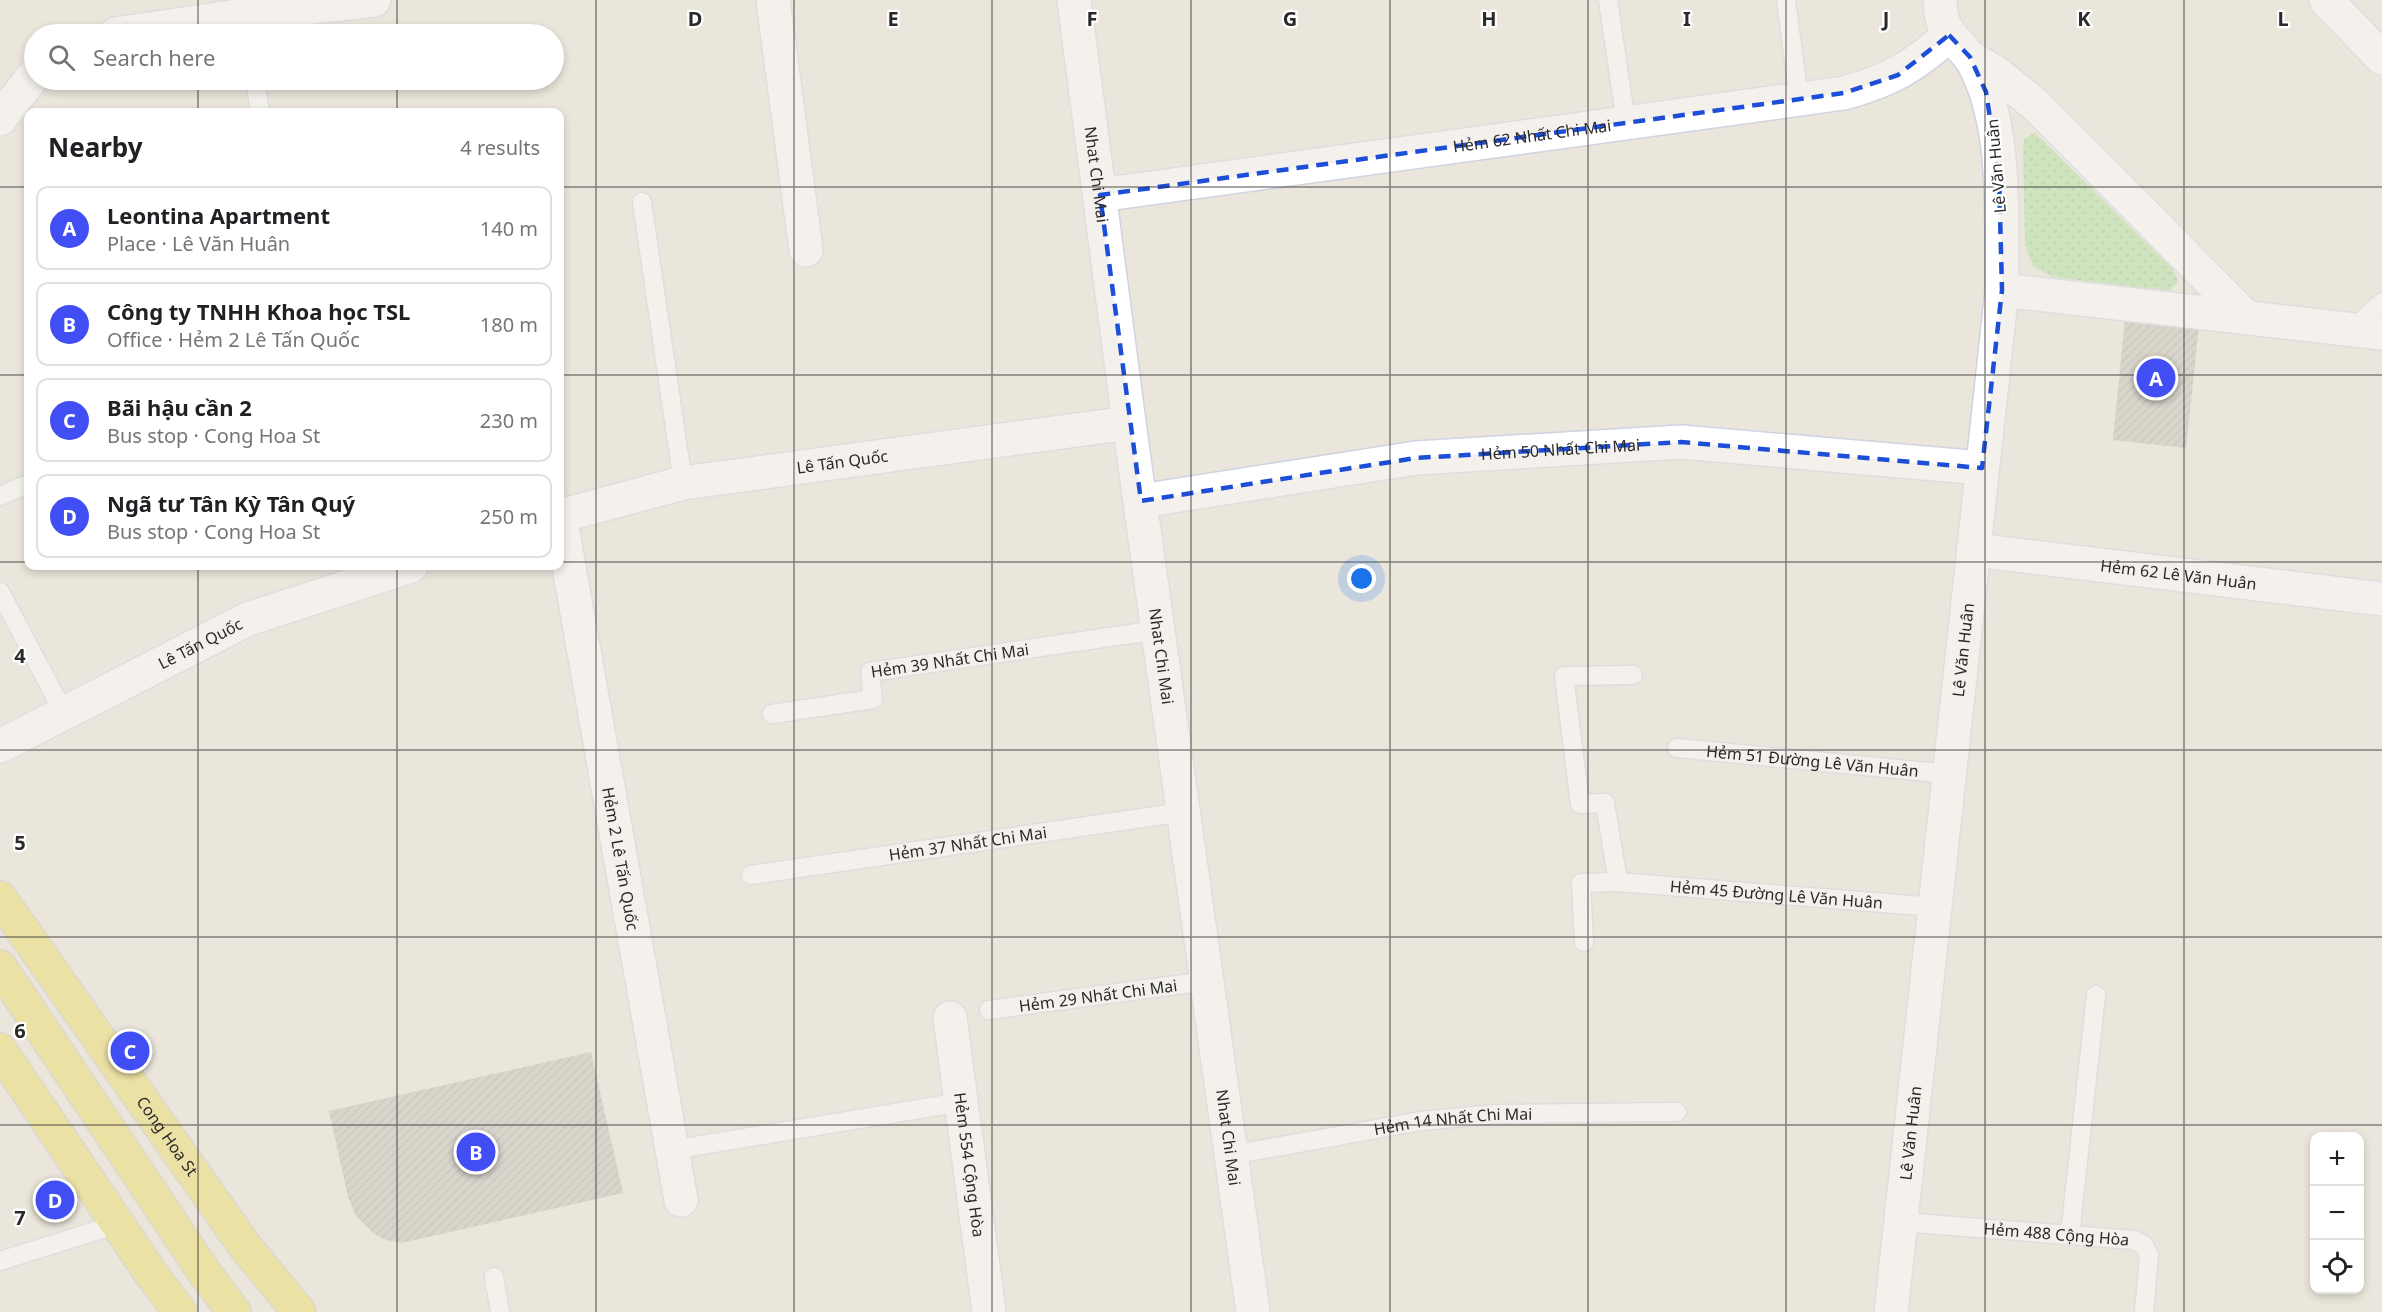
<!DOCTYPE html>
<html lang="en">
<head>
<meta charset="utf-8">
<style>
	body { margin:0; font-family:"Noto Sans",sans-serif; background:#f6f6f6; color:#202124 }
	.controls { position:absolute; right:18px; bottom:18px; display:grid; overflow:hidden; border-radius:12px; box-shadow:0 3px 9px #0003 }
	.controls button { width:54px; height:54px; display:grid; place-items:center; padding:0; border:0; border-bottom:2px solid #e0e0e0; background:#fff; color:#202124; font:30px sans-serif }
	.you { position:absolute; left:1362px; top:579px; width:21px; height:21px; margin:-15px; border:4px solid #fff; border-radius:50%; background:#1a73e8; box-shadow:0 0 0 9px #1a73e833 }
	.badge { display:grid; place-items:center; width:39px; height:39px; border-radius:50%; background:#404ef4; color:#fff; font-size:20px; font-weight:700 }
	.pin { position:absolute; translate:-50% -50%; border:3px solid #fff; box-shadow:0 2px 6px #0006 }
	.list { margin:0; padding:0; list-style:none }
	h2 { display:flex; justify-content:space-between; align-items:center; height:78px; margin:0; padding:0 24px; font-size:26px }
	h2 small { font-size:20px; font-weight:400; color:#757577 }
	.list li { display:grid; grid-template-columns:39px 1fr auto; gap:18px; align-items:center; box-sizing:border-box; height:84px; margin:0 12px 12px; padding:0 12px; border:2px solid #e0e0e0; border-radius:12px }
	.list b { display:block; font-size:22px; white-space:nowrap }
	.list p { margin:0; font-size:20px; white-space:nowrap; color:#757577 }
	.list em { font-size:20px; font-style:normal; color:#757577 }
	.icon { flex:none; width:33px; height:33px; fill:none; stroke:currentColor; stroke-width:2; stroke-linecap:round; stroke-linejoin:round }
	.map { position:relative; flex:none; width:2382px; height:1312px; overflow:hidden }
	.search { position:absolute; background:#fff; box-shadow:0 3px 9px #0003; left:24px; top:24px; width:540px; height:66px; display:flex; align-items:center; gap:15px; box-sizing:border-box; padding:0 21px; border-radius:33px; color:#757577; font-size:22px }
	.panel { position:absolute; background:#fff; box-shadow:0 3px 9px #0003; left:24px; top:108px; width:540px; height:462px; border-radius:12px }
	.map>svg:first-child { display:block }
	.grass { fill:url(#grass-dots) }
	.building { fill:url(#building-hatch) }
	.lines { fill:none; stroke-linecap:round; stroke-linejoin:round }
	.lane-casing { stroke:#d1d2e2; stroke-width:21 }
	.street-casing { stroke:#d1d2e2; stroke-width:36 }
	.primary-casing { stroke:#c8c8c8; stroke-width:36 }
	.lane { stroke:#fff; stroke-width:18 }
	.street { stroke:#fff; stroke-width:33 }
	.primary { stroke:#ecdb60; stroke-width:33 }
	.marked { fill:none; stroke:#1d4ed8; stroke-width:4.5; stroke-dasharray:12 8; stroke-linejoin:round }
	.grid { fill:none; stroke:#2a2a2a; stroke-width:1.5; stroke-opacity:0.55 }
	.labels { text-anchor:middle; dominant-baseline:central; stroke-width:4.5; stroke-linejoin:round; paint-order:stroke }
	.street-label { font-size:16px; fill:#2a2a2a; stroke:#fff }
	.grid-label { font-size:20px; text-anchor:middle; font-weight:bold; fill:#2a2a2a; stroke:#fff; stroke-width:4.5; stroke-linejoin:round; paint-order:stroke }
</style>
</head>
<body>
<div class="map">
<svg width="2382" height="1312" viewBox="0 0 2382 1312">
	<defs>
		<pattern id="grass-dots" width="8" height="8" patternUnits="userSpaceOnUse" patternTransform="scale(1.5)"><rect width="8" height="8" fill="#aae09a"/><path d="M2 2h.1M6 6h.1" fill="none" stroke="#92c085" stroke-width="1.8" stroke-linecap="round"/></pattern>
		<pattern id="building-hatch" width="6" height="6" patternUnits="userSpaceOnUse" patternTransform="scale(1.5)"><rect width="6" height="6" fill="#c4c0b7"/><path d="M-1 1l2-2M0 6l6-6M5 7l2-2" fill="none" stroke="#a9a59e"/></pattern>
	</defs>
	<rect width="100%" height="100%" fill="#ebe6dc"/>
	<path class="grass" d="M2035,133L2173,269L2178,281L2170,291L2053,277L2033,266L2025,245L2023,149L2024,139Z"/>
	<path class="building" d="M2126,309L2200,317L2186,448L2113,440Z
		M591,1052L623,1193L401,1243L386,1240L373,1233L356,1216L348,1197L329,1111Z"/>
	<g class="lines">
		<g class="lane-casing">
			<g id="lane">
				<path d="M1608,0L1626,123"/>
				<path d="M1786,0L1799,100"/>
				<path d="M255,80L260,112"/>
				<path d="M642,202L683,483"/>
				<path d="M2353,329L2382,302"/>
				<path d="M0,496L28,484"/>
				<path d="M0,592L64,713"/>
				<path id="s1" d="M1633,675L1564,676L1580,804L1605,803L1618,882L1935,907"/>
				<path id="s2" d="M772,714L873,699L870,672L1158,630"/>
				<path id="s3" d="M1677,748L1949,774"/>
				<path id="s4" d="M751,875L1183,812"/>
				<path d="M1584,942L1581,883L1618,882"/>
				<path id="s5" d="M989,1010L1207,981"/>
				<path d="M672,1150L961,1102"/>
				<path id="s6" d="M1231,1155L1421,1121L1495,1114L1677,1112"/>
				<path id="s7" d="M1901,1222L2134,1240L2144,1245L2149,1255L2144,1312"/>
				<path d="M2070,1235L2096,995"/>
				<path d="M0,1261L118,1224"/>
				<path d="M494,1277L500,1312"/>
			</g>
		</g>
		<g class="street-casing">
			<g id="street">
				<path d="M773,0L806,250"/>
				<path id="s8" d="M1074,0L1129,423L1253,1312"/>
				<path d="M2326,0L2382,58"/>
				<path d="M116,34L245,15L374,0"/>
				<path d="M1970,57L1999,75L2038,107L2245,316"/>
				<path d="M0,119L34,75"/>
				<path id="s9" d="M1100,195L1844,93C1891,80 1913,67 1949,35"/>
				<path d="M2002,290L2382,333"/>
				<path id="s10" d="M1141,501L1416,458L1681,442L1982,468"/>
				<path id="s11" d="M560,516L681,1200"/>
				<path id="s12" d="M560,516L683,483L1129,423"/>
				<path id="s13" d="M1974,550L2382,599"/>
				<path id="s14" d="M0,746L248,619L411,566"/>
				<path id="s15" d="M950,1018L989,1312"/>
				<path id="s16" d="M1891,1312L2002,290C2001,228 2006,152 1986,92C1982,81 1976,64 1968,55C1951,35 1940,29 1940,0"/>
			</g>
		</g>
		<g class="primary-casing">
			<g id="primary">
				<path id="s17" d="M0,898L244,1245L299,1312"/>
				<path d="M0,967L204,1272L234,1312"/>
				<path d="M0,1050L152,1275L180,1312"/>
			</g>
		</g>
		<use href="#lane" class="lane"/>
		<use href="#street" class="street"/>
		<use href="#primary" class="primary"/>
	</g>
	<path d="M0 0H2382V1312H0ZM1949,35L1970,57L1986,92L1999,176L2002,290L1982,468L1681,442L1416,458L1141,501L1100,195L1844,93L1898,75Z" fill="#ebe6dc" fill-opacity=".55" fill-rule="evenodd"/>
	<path class="marked" d="M1949,35L1970,57L1986,92L1999,176L2002,290L1982,468L1681,442L1416,458L1141,501L1100,195L1844,93L1898,75Z"/>
	<path class="grid" d="M198,0V34M397,0V34M596,0V1312M794,0V1312M992,0V1312M1191,0V1312M1390,0V1312M1588,0V1312M1786,0V1312M1985,0V1312M2184,0V1312M198,80V112M397,80V112M0,187H28M560,187H2382M0,375H28M560,375H2382M0,562H28M560,562H2382M198,566V1312M397,566V1312M0,750H2382M0,937H2382M0,1125H2382"/>
	<g class="labels">
		<g class="street-label">
			<text stroke="none"><textPath href="#s9" startOffset="436">Hẻm 62 Nhất Chi Mai</textPath></text>
			<text transform="translate(1996 166) rotate(-95)">Lê Văn Huân</text>
			<text stroke="none"><textPath href="#s8" startOffset="176">Nhat Chi Mai</textPath></text>
			<text stroke="none"><textPath href="#s10" startOffset="423">Hẻm 50 Nhất Chi Mai</textPath></text>
			<text stroke="none"><textPath href="#s12" startOffset="288">Lê Tấn Quốc</textPath></text>
			<text stroke="none"><textPath href="#s13" startOffset="206">Hẻm 62 Lê Văn Huân</textPath></text>
			<text stroke="none"><textPath href="#s14" startOffset="225">Lê Tấn Quốc</textPath></text>
			<text stroke="none"><textPath href="#s16" startOffset="666">Lê Văn Huân</textPath></text>
			<text stroke="none"><textPath href="#s8" startOffset="662">Nhat Chi Mai</textPath></text>
			<text stroke="none"><textPath href="#s2" startOffset="210">Hẻm 39 Nhất Chi Mai</textPath></text>
			<text stroke="none"><textPath href="#s3" startOffset="136">Hẻm 51 Đường Lê Văn Huân</textPath></text>
			<text stroke="none"><textPath href="#s4" startOffset="219">Hẻm 37 Nhất Chi Mai</textPath></text>
			<text stroke="none"><textPath href="#s11" startOffset="348">Hẻm 2 Lê Tấn Quốc</textPath></text>
			<text stroke="none"><textPath href="#s1" startOffset="462">Hẻm 45 Đường Lê Văn Huân</textPath></text>
			<text stroke="none"><textPath href="#s5" startOffset="110">Hẻm 29 Nhất Chi Mai</textPath></text>
			<text stroke="none"><textPath href="#s6" startOffset="225">Hẻm 14 Nhất Chi Mai</textPath></text>
			<text stroke="none"><textPath href="#s16" startOffset="180">Lê Văn Huân</textPath></text>
			<text stroke="none"><textPath href="#s17" startOffset="291">Cong Hoa St</textPath></text>
			<text stroke="none"><textPath href="#s8" startOffset="1148">Nhat Chi Mai</textPath></text>
			<text stroke="none"><textPath href="#s15" startOffset="148">Hẻm 554 Cộng Hòa</textPath></text>
			<text stroke="none"><textPath href="#s7" startOffset="156">Hẻm 488 Cộng Hòa</textPath></text>
		</g>
	</g>
	<g class="grid-label">
		<text x="695" y="26">D</text>
		<text x="893" y="26">E</text>
		<text x="1092" y="26">F</text>
		<text x="1290" y="26">G</text>
		<text x="1489" y="26">H</text>
		<text x="1687" y="26">I</text>
		<text x="1886" y="26">J</text>
		<text x="2084" y="26">K</text>
		<text x="2283" y="26">L</text>
		<text x="20" y="663">4</text>
		<text x="20" y="850">5</text>
		<text x="20" y="1038">6</text>
		<text x="20" y="1225">7</text>
	</g>
</svg>
<div class="controls">
<button>+</button>
<button>−</button>
<button><svg class="icon" aria-label="locate" viewBox="0 0 24 24"><circle cx="12" cy="12" r="6"/><path d="M12 2v4M12 18v4M2 12h4M18 12h4"/></svg></button>
</div>
<div class="you"></div>
<div class="pin badge" style="left:2156px;top:378px">A</div>
<div class="pin badge" style="left:476px;top:1152px">B</div>
<div class="pin badge" style="left:130px;top:1051px">C</div>
<div class="pin badge" style="left:55px;top:1200px">D</div>
<div class="search"><svg class="icon" aria-label="search" viewBox="0 0 24 24"><circle cx="10" cy="10" r="6"/><path d="M15 15l6 6"/></svg>Search here</div>
<section class="panel">
<h2>Nearby<small>4 results</small></h2>
<ul class="list">
<li><span class="badge">A</span><div><b>Leontina Apartment</b><p>Place · Lê Văn Huân</p></div><em>140 m</em></li>
<li><span class="badge">B</span><div><b>Công ty TNHH Khoa học TSL</b><p>Office · Hẻm 2 Lê Tấn Quốc</p></div><em>180 m</em></li>
<li><span class="badge">C</span><div><b>Bãi hậu cần 2</b><p>Bus stop · Cong Hoa St</p></div><em>230 m</em></li>
<li><span class="badge">D</span><div><b>Ngã tư Tân Kỳ Tân Quý</b><p>Bus stop · Cong Hoa St</p></div><em>250 m</em></li>
</ul>
</section>
</div>
</body>
</html>
